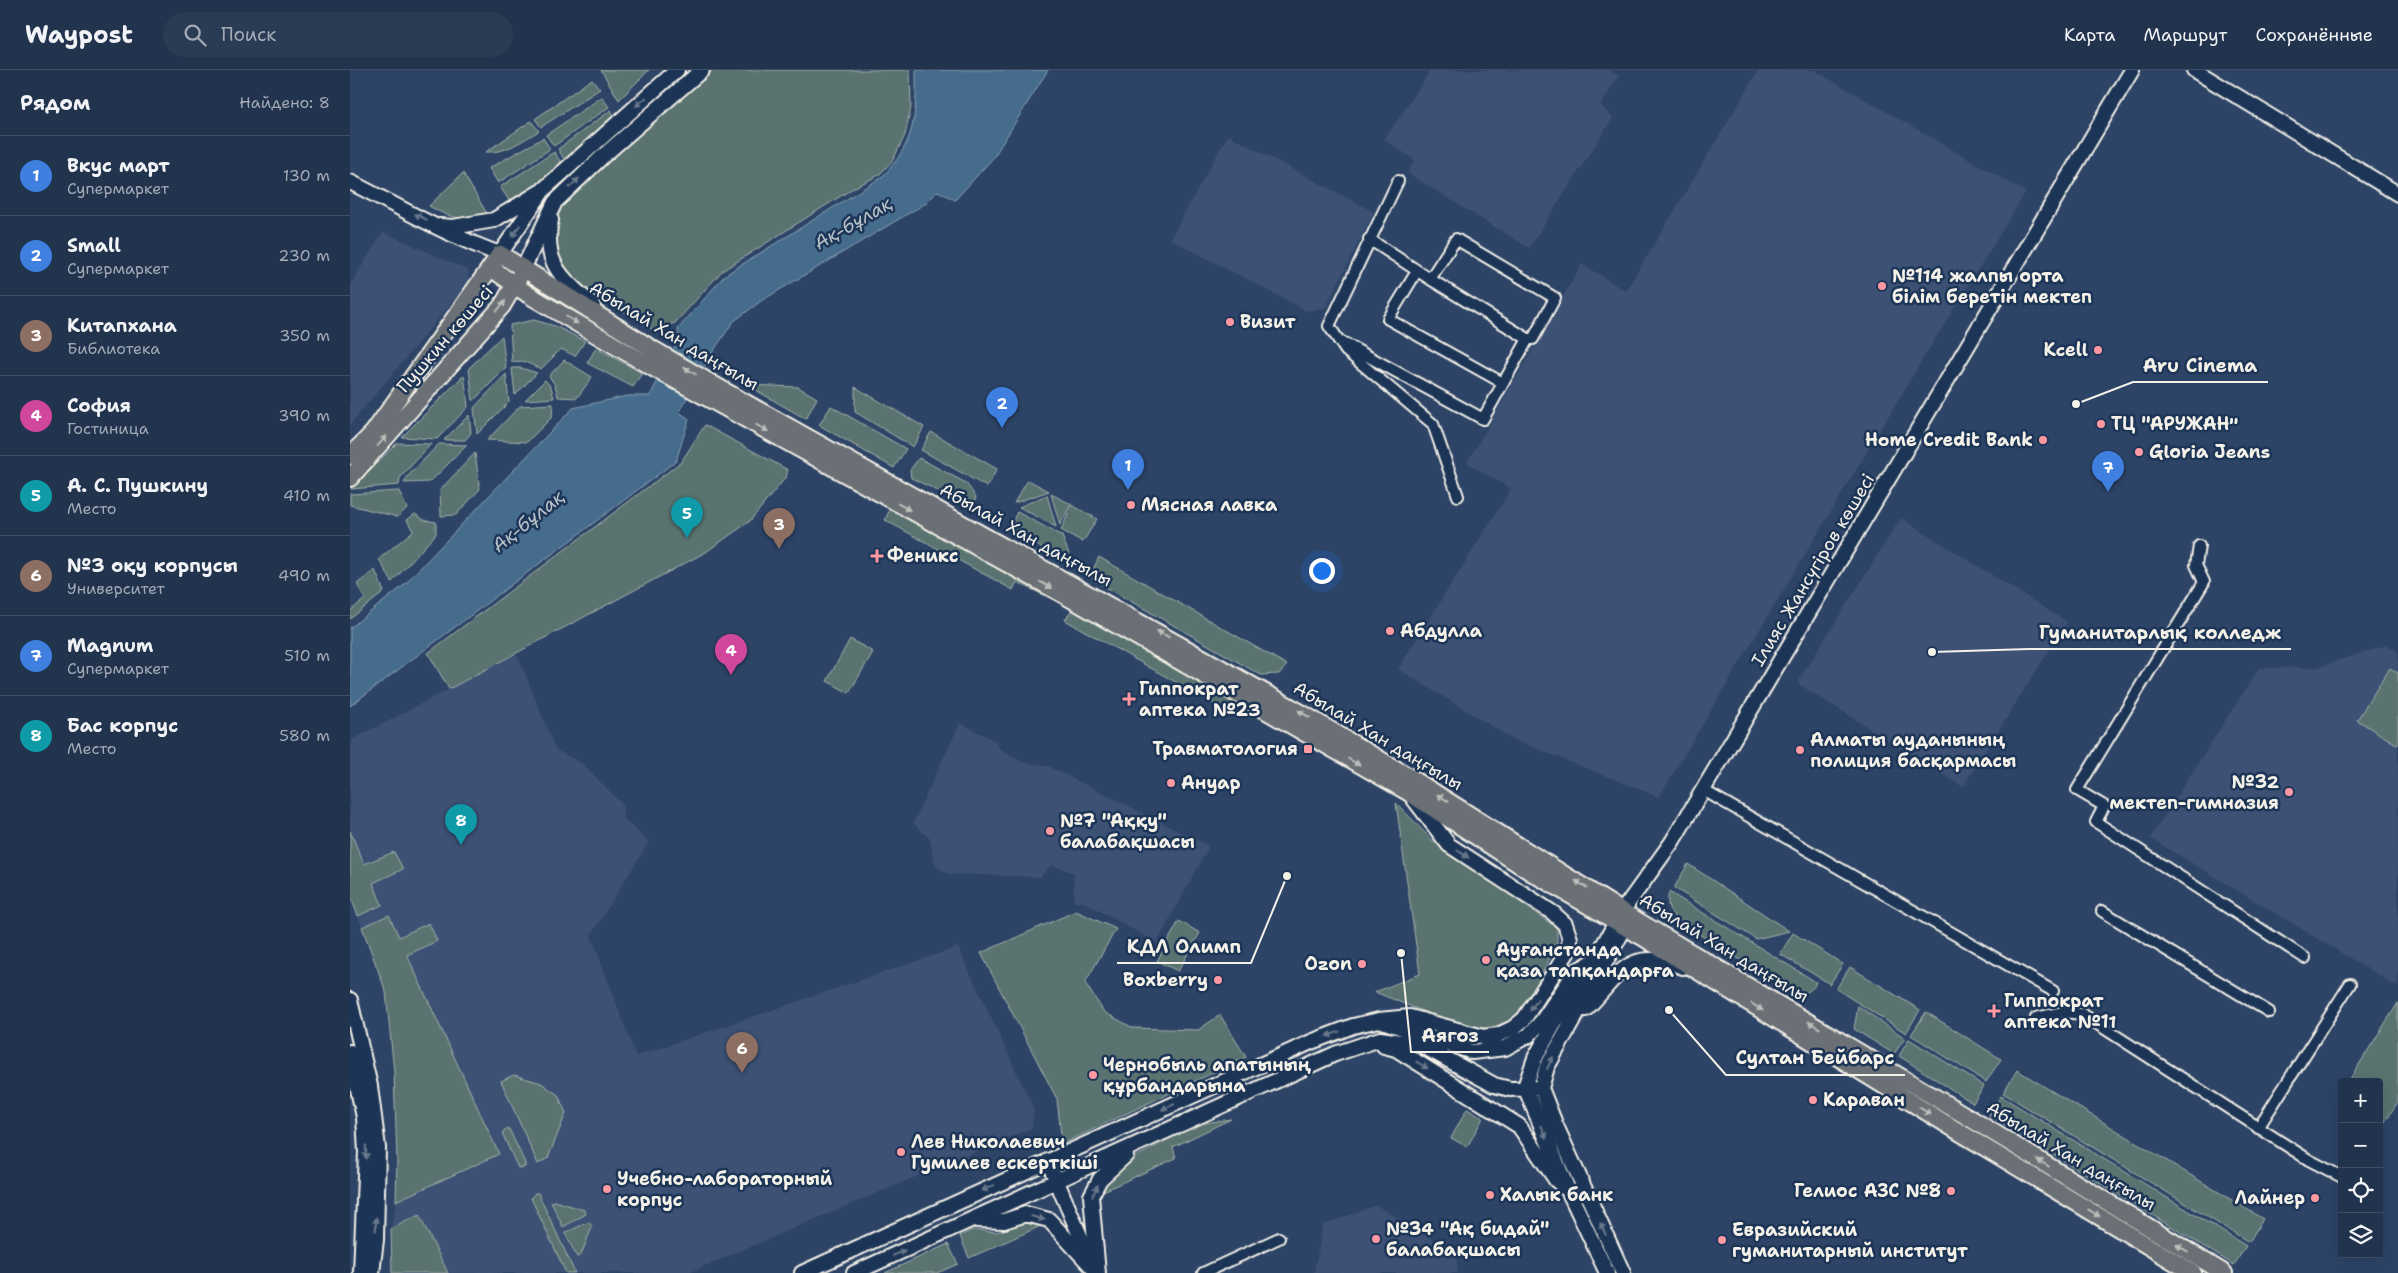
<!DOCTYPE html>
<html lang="ru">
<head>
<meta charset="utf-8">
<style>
	body { margin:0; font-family:"Shantell Sans",sans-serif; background:#2a3b54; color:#f1f3f6 }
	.controls { position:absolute; right:15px; bottom:15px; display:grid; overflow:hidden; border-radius:5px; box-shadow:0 5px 20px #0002 }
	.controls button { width:45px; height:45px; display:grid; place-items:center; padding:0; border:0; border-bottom:1px solid #3f4e65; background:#22334d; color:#f1f3f6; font:25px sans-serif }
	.you { position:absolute; left:971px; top:500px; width:18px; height:18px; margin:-12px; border:4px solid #fff; border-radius:50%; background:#1a73e8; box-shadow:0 0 0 8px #1a73e833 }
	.badge { display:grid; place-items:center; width:32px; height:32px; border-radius:50%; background:#8abfa5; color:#fff; font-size:16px; font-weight:700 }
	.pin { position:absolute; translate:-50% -41px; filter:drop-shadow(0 1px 2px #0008) }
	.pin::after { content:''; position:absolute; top:26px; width:18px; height:15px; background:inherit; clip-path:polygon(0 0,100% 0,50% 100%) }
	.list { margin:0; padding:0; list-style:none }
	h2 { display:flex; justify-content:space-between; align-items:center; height:65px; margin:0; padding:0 20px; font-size:21px }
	h2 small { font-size:16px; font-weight:400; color:#a2aab6 }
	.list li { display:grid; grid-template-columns:32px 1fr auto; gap:15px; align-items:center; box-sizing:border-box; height:80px; padding:0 20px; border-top:1px solid #3f4e65 }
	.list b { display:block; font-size:19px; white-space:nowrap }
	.list p { margin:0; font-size:16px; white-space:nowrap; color:#a2aab6 }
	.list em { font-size:16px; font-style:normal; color:#a2aab6 }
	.icon { flex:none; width:28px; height:28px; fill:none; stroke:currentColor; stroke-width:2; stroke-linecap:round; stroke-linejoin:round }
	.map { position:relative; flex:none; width:2048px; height:1203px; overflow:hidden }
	header { display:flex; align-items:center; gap:30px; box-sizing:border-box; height:70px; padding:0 25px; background:#22334d; border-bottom:1px solid #3f4e65 }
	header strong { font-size:24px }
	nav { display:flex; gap:28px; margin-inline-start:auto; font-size:18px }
	.search { width:350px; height:45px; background:#2a3b54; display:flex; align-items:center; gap:12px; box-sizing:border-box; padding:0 18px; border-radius:28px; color:#a2aab6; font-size:19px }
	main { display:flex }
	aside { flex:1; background:#22334d }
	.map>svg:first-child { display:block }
	.built { fill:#3c5174 }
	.green { fill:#5a736f; stroke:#a7b2ac }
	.water { fill:#456c8d; stroke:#8ba1b1 }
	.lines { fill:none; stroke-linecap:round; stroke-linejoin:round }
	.street-casing { stroke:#f4f1e8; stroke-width:14 }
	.secondary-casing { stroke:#f4f1e8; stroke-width:18 }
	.primary-casing { stroke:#f4f1e8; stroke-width:20 }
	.street { stroke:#1d3557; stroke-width:10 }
	.secondary { stroke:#1d3557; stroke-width:14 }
	.primary { stroke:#6b7074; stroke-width:16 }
	.oneway { fill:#68778a }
	.oneway2 { fill:#bdbdba }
	.poi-dot { fill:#ff9aa2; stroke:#1d3557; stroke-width:2 }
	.labels { text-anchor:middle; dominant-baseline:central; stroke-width:5; stroke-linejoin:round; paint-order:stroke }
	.poi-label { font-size:18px; font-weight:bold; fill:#f4f1e8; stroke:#1d3557; text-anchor:start }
	.street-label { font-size:18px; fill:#f4f1e8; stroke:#1d3557 }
	.water-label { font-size:19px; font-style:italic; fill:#b7c2c8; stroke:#1d3557 }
	.leader { fill:none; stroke:#f4f1e8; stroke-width:2 }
	.callout-dot { fill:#f4f1e8; stroke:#1d3557; stroke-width:2 }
	.callout-label { font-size:19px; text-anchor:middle; font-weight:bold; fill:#f4f1e8; stroke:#1d3557; stroke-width:5; stroke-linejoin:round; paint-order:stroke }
</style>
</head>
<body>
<header>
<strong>Waypost</strong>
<div class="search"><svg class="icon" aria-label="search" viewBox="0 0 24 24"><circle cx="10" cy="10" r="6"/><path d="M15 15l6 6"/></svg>Поиск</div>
<nav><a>Карта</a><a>Маршрут</a><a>Сохранённые</a></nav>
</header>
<main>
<aside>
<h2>Рядом<small>Найдено: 8</small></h2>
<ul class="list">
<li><span class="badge" style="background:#3f7fe0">1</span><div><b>Вкус март</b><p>Супермаркет</p></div><em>130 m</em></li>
<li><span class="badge" style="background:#3f7fe0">2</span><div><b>Small</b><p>Супермаркет</p></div><em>230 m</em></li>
<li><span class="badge" style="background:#8d6e63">3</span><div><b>Китапхана</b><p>Библиотека</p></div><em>350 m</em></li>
<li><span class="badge" style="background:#d1479c">4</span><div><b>София</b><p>Гостиница</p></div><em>390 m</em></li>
<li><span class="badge" style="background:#0f9aa8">5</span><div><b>А. С. Пушкину</b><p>Место</p></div><em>410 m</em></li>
<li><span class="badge" style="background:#8d6e63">6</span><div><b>№3 оқу корпусы</b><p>Университет</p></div><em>490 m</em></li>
<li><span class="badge" style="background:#3f7fe0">7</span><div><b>Magnum</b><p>Супермаркет</p></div><em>510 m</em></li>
<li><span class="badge" style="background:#0f9aa8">8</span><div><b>Бас корпус</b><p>Место</p></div><em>580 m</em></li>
</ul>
</aside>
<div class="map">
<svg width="2048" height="1203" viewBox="0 0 2048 1203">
	<rect width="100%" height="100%" fill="#2d4467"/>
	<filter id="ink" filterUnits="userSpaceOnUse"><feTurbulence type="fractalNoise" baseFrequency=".02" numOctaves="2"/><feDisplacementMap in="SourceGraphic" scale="10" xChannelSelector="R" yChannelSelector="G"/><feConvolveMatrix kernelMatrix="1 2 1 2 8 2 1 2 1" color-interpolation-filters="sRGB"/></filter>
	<g filter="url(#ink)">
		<path class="built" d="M1081,0H1259L1269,6L1251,35L1263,48L1179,178L1057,103L1065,90L1034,70Z
			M1409,0H1464L1676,122L1571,292L1309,727L1164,670L1048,599L1161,419L1117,393L1232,194L1276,221Z
			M878,65L1024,142L976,237L957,241L820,169Z
			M33,162L118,200L119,212L0,355V215Z
			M1551,448L1717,552L1613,717L1447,613Z
			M2037,575L2048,582V917L1800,768L1909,598L1968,597Z
			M167,584L206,680L233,694L273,735V748L299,772L241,865L286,986L608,877L684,1039L682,1058L338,1203H42L41,1159L46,1131L47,1090L43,992L36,922L0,825V681L3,669Z
			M610,653L646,671L649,678L672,692L698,696L859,776L807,873L734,832H724V803L702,795L690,807L598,804L585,796L580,769L563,753Z
			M1026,1135L1106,1183L1108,1203H964L973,1155Z"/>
		<path class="green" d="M251,0H299L269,30Z
			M363,0H560L561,37L555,65L543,90L529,105L505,117L372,201L325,253L305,261L215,205L201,171L208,134Z
			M242,9L250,19L191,57L185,49Z
			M252,27L259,37L204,76L196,65Z
			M261,40L264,46L215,91L208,79Z
			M181,51L189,61C171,71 157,83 136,82Z
			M193,68L200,79L148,113L139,98Z
			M204,82L212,94L163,136L150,117Z
			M113,103L139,147C117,152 99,148 79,136Z
			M184,250L205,256L235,271L225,286L211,279L191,299L173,291L162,292L160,255Z
			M152,266L156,298L123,331L119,298Z
			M246,278L292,303L283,317L237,293Z
			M214,290L242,307L227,328L208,327L205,315L199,306Z
			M162,298H171L187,303L165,325Z
			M156,304L159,332L127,364L124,338Z
			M114,305L118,337L87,369L52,367Z
			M195,310L201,317L204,328L175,330Z
			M397,315L448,317L467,328L456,349Z
			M505,317L574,357L563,377L505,342Z
			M203,334L202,347L177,372L137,370L170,336Z
			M481,336L556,379L544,398L469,355Z
			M119,345L121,363L115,370H94Z
			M355,355L438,400L436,407L400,451L356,482L99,619L78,583L331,392Z
			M581,362L647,399L637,417L571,380Z
			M47,373L81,374L50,408L49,415L1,419Z
			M89,374L117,375L80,412L54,413L58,406Z
			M125,383L130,419L106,445L91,446L90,420Z
			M569,388L616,413L626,427L624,433L605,429L561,408L560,400Z
			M678,410L699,421L664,433Z
			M49,421L57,438L48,447L0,435V424Z
			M701,424L721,434L710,455Z
			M697,425L706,457L669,437Z
			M722,435L747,449L733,472L711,460Z
			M541,437L698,519L695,526L667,512L663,520L535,450Z
			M667,442L712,466L719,484L714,491L666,463L662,453Z
			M65,444L74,450L86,452V464L42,512L29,489L63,461L57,450Z
			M749,487L937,595L929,604L911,605L747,512L740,506Z
			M25,500L34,522L0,549V541L15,529L7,514Z
			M724,536L893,632L894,638L888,647L715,550Z
			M500,569L523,582L499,623L477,611Z
			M2040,598L2048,603V675L2007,650Z
			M1046,733L1083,771L1207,858V873L1180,929L1169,946L1147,957L1124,959L1102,953L1025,922L1070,904Z
			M0,761L14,794L44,782L53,799L23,813L32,835L8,846L0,825Z
			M1338,794L1439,861L1406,869L1324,818Z
			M1319,822L1466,912C1464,920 1456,923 1448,925L1334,855C1322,846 1315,838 1319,822Z
			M726,841L766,859L735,913L754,942L783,958L848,960L870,945L896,987L712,1074L707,1029L631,883Z
			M39,845L49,867L79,853L87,871L57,885L149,1084L46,1131L47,1090L44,1002L36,922L12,857Z
			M829,851L850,863L828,901L807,891Z
			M1443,863L1493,894L1480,914L1430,884Z
			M1500,897L1570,940L1556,963L1486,919Z
			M2048,933V1032L2029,1060V1012H1998Z
			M1508,936L1555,968L1544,984L1504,959Z
			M1576,942L1651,989L1636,1012L1561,965Z
			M1559,969L1634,1016L1623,1033L1549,986Z
			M1667,1000L1913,1149L1899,1172L1653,1023Z
			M164,1005L191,1013L208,1025L216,1043L198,1088L188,1094L151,1011Z
			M1651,1026L1896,1176L1884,1195L1639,1045Z
			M1117,1039L1133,1048L1117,1077L1101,1068Z
			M881,1049L823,1077L826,1088L749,1123L760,1106L772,1094L848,1054Z
			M156,1059H159L175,1093V1097L168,1098L152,1063Z
			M185,1123H188L225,1203H216L181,1128Z
			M205,1131L234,1140L236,1144L213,1157L201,1132Z
			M69,1145L98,1203H42L41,1159Z
			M683,1151L693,1155L619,1188L610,1166L622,1160L647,1162Z
			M239,1152L242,1157L231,1185L227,1187L215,1163Z
			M598,1174L608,1194L587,1203H535Z"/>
		<path class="water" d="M566,0H698L643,88L605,130L588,121L576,133L411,231L383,252L360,286L329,342L339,349L326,391L0,636V558L53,516L223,338L277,326H300L329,268L328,259L375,205L532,107C565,74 567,45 566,0Z"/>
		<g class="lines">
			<g class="street-casing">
				<path id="street" d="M1048,111L979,256L996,281L1083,354L1108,426
					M1019,169L1080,209
					M1067,201L1038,249L1153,313
					M990,271L1133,349L1178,269H1183L1205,228L1106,169L1080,209L1178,269
					M1849,476L1846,495L1854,512L1727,720L1754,736L1746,752L1955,888
					M1353,720L1703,921
					M1752,841L1919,942
					M1686,948L1713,942L1732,944L1959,1090L1992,1107
					M1908,1058L2000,914
					M853,1203L929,1168"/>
			</g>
			<g class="secondary-casing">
				<path id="secondary" d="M1844,0L2048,124
					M0,112C50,137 98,166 150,184L194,119L327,0
					M201,150C192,195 213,208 243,236
					M90,156L103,157L144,150L190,122
					M173,199L205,132L253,86L352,0
					M0,930L20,1016L28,1078L26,1170L22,1203
					M1236,939C1270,905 1277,876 1333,897
					M1032,951L1122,982L1155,978L1179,965L1192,951L1226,901L1242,892
					M1064,971L1144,1015L1160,1019L1183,1018
					M1034,976L1046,979L1169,1056L1206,1110L1218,1120
					M0,982L14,1047L16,1082L11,1203
					M1175,1017L1185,988L1204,954L1233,911L1273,840L1322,772L1782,0
					M1175,1017L1218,1120L1257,1203
					M698,1091L740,1189
					M627,1150L654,1151L676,1144L699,1150L744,1199
					M452,1203L961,972L1003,956L1029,950L1060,947L1133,967L1148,965L1163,958L1174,949L1217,883L1220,869L1215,854L1203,843L1099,775L1063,728
					M504,1203L985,984L1030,969L1071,975
					M748,1203L741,1126L750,1109L776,1085
					M1273,1203L1206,1056L1191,1018L1197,997L1280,848"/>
			</g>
			<g class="primary-casing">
				<path id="primary" d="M141,198L179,225L298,295L716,526L1058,722L1181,802L1291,866L1611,1063L1843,1203
					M0,386L23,363L150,184L304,280L376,322L953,644L1066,711L1281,847L1623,1050L1874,1203
					M0,408L152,236L169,207"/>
			</g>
			<use href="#street" class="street"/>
			<use href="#secondary" class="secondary"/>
			<use href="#primary" class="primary"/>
		</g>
		<defs><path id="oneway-solid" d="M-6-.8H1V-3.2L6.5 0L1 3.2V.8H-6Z" transform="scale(1.25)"/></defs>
		<g class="oneway">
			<use href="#oneway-solid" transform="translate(291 32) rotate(139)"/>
			<use href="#oneway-solid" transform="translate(224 113) rotate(-44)"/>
			<use href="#oneway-solid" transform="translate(71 147) rotate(-154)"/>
			<use href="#oneway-solid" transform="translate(166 161) rotate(124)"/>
			<use href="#oneway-solid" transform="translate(1113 784) rotate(33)"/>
			<use href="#oneway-solid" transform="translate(1184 935) rotate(123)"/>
			<use href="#oneway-solid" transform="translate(983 964) rotate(160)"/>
			<use href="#oneway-solid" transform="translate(1200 993) rotate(-64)"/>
			<use href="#oneway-solid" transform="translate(1072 995) rotate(31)"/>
			<use href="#oneway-solid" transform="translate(818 1037) rotate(156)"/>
			<use href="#oneway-solid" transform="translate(1194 1062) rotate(67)"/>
			<use href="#oneway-solid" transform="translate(16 1082) rotate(89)"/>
			<use href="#oneway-solid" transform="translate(638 1118) rotate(156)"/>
			<use href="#oneway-solid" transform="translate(745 1121) rotate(-65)"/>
			<use href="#oneway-solid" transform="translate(688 1148) rotate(15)"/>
			<use href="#oneway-solid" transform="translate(26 1154) rotate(-88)"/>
			<use href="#oneway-solid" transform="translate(1253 1159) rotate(-115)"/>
			<use href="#oneway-solid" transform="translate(549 1183) rotate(-24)"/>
		</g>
		<g class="oneway2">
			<use href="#oneway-solid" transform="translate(151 236) rotate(-51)"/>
			<use href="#oneway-solid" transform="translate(222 250) rotate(31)"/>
			<use href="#oneway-solid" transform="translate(340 301) rotate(-150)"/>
			<use href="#oneway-solid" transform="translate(412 358) rotate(29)"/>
			<use href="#oneway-solid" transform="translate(32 371) rotate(-49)"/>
			<use href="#oneway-solid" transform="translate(554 437) rotate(29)"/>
			<use href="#oneway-solid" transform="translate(696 515) rotate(29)"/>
			<use href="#oneway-solid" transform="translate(813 564) rotate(-151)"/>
			<use href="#oneway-solid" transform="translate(954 644) rotate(-149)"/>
			<use href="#oneway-solid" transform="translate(1004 692) rotate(30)"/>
			<use href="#oneway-solid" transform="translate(1093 728) rotate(-148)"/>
			<use href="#oneway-solid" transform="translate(1231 814) rotate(-148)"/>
			<use href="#oneway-solid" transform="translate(1407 937) rotate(32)"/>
			<use href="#oneway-solid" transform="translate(1464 955) rotate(-149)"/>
			<use href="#oneway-solid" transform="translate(1575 1041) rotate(32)"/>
			<use href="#oneway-solid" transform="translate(1693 1093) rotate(-149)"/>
			<use href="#oneway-solid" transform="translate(1744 1143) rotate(31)"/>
			<use href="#oneway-solid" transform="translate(1832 1178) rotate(-149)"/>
		</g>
	</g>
	<g class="poi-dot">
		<circle cx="1532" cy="216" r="5"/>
		<circle cx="880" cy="252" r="5"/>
		<circle cx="1748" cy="280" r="5"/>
		<circle cx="1751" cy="354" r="5"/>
		<circle cx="1693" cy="370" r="5"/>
		<circle cx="1789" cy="382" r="5"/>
		<circle cx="781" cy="435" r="5"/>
		<path d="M524.5 478.5h5v5h5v5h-5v5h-5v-5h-5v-5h5z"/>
		<circle cx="1040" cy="561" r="5"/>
		<path d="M776.5 621.5h5v5h5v5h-5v5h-5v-5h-5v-5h5z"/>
		<rect x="953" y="674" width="10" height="10" rx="2.5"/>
		<circle cx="1450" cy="680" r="5"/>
		<circle cx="821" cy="713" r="5"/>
		<circle cx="1939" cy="722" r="5"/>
		<circle cx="700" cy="761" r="5"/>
		<circle cx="1136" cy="890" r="5"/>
		<circle cx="1012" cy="894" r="5"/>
		<circle cx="868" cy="910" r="5"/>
		<path d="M1641.5 933.5h5v5h5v5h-5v5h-5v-5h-5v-5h5z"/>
		<circle cx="743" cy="1005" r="5"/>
		<circle cx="1463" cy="1030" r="5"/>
		<circle cx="551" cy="1082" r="5"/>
		<circle cx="257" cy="1119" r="5"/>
		<circle cx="1601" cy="1121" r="5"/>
		<circle cx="1140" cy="1125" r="5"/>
		<circle cx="1965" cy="1128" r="5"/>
		<circle cx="1026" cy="1169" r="5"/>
		<circle cx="1372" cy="1170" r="5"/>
	</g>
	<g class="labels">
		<g class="poi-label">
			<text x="1542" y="206">№114 жалпы орта<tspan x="1542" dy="21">білім беретін мектеп</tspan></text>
			<text x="890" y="252">Визит</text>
			<text x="1738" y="280" text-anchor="end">Kcell</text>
			<text x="1761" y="354">ТЦ "АРУЖАН"</text>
			<text x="1683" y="370" text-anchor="end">Home Credit Bank</text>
			<text x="1799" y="382">Gloria Jeans</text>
			<text x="791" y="435">Мясная лавка</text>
			<text x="537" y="486">Феникс</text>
			<text x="1050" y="561">Абдулла</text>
			<text x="789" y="619">Гиппократ<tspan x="789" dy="21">аптека №23</tspan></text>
			<text x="1460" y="670">Алматы ауданының<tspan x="1460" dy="21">полиция басқармасы</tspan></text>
			<text x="948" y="679" text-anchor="end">Травматология</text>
			<text x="1929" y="712" text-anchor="end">№32<tspan x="1929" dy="21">мектеп-гимназия</tspan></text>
			<text x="831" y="713">Ануар</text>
			<text x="710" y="751">№7 "Аққу"<tspan x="710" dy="21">балабақшасы</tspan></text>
			<text x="1146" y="880">Ауғанстанда<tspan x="1146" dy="21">қаза тапқандарға</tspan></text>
			<text x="1002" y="894" text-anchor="end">Ozon</text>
			<text x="858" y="910" text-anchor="end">Boxberry</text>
			<text x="1654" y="931">Гиппократ<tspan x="1654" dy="21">аптека №11</tspan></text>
			<text x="753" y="995">Чернобыль апатының<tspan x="753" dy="21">құрбандарына</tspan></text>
			<text x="1473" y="1030">Караван</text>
			<text x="561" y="1072">Лев Николаевич<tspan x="561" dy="21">Гумилев ескерткіші</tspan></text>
			<text x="267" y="1109">Учебно-лабораторный<tspan x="267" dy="21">корпус</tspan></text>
			<text x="1591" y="1121" text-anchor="end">Гелиос АЗС №8</text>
			<text x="1150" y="1125">Халык банк</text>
			<text x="1955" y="1128" text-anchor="end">Лайнер</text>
			<text x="1036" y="1159">№34 "Ақ бидай"<tspan x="1036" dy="21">балабақшасы</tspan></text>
			<text x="1382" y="1160">Евразийский<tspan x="1382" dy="21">гуманитарный институт</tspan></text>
		</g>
		<g class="street-label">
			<text transform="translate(324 266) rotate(31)">Абылай Хан даңғылы</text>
			<text transform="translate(95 269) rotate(-49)">Пушкин көшесі</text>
			<text transform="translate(676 465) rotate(29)">Абылай Хан даңғылы</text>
			<text transform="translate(1463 500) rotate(-59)">Ілияс Жансүгіров көшесі</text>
			<text transform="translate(1028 666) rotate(31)">Абылай Хан даңғылы</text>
			<text transform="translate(1374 878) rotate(31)">Абылай Хан даңғылы</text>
			<text transform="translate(1721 1086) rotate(31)">Абылай Хан даңғылы</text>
		</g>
		<g class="water-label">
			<text transform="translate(503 153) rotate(-30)">Ақ-бұлақ</text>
			<text transform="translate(178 451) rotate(-39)">Ақ-бұлақ</text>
		</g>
	</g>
	<path class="leader" d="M1726 334L1783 312H1918M1582 582L1679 579H1941M937 806L901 893H767M1051 883L1061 982H1139M1319 940L1376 1005H1555"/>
	<g class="callout-dot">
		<circle cx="1726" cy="334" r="5"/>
		<circle cx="1582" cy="582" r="5"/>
		<circle cx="937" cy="806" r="5"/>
		<circle cx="1051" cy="883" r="5"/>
		<circle cx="1319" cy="940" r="5"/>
	</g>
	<g class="callout-label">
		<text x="1850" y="302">Aru Cinema</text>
		<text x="1810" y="569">Гуманитарлық колледж</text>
		<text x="834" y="883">КДЛ Олимп</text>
		<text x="1100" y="972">Аягоз</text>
		<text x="1465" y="994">Султан Бейбарс</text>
	</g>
</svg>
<div class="controls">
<button>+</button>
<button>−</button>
<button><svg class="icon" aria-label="locate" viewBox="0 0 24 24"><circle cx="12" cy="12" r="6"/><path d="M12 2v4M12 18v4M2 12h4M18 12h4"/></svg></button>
<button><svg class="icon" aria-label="layers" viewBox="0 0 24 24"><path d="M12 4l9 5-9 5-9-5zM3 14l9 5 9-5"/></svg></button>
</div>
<div class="you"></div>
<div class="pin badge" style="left:778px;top:420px;background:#3f7fe0">1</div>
<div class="pin badge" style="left:652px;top:358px;background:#3f7fe0">2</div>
<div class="pin badge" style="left:429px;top:479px;background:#8d6e63">3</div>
<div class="pin badge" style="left:381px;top:605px;background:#d1479c">4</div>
<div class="pin badge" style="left:337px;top:468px;background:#0f9aa8">5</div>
<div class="pin badge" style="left:392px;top:1003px;background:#8d6e63">6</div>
<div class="pin badge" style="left:1758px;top:422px;background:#3f7fe0">7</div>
<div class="pin badge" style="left:111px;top:775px;background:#0f9aa8">8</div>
</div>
</main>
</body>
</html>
